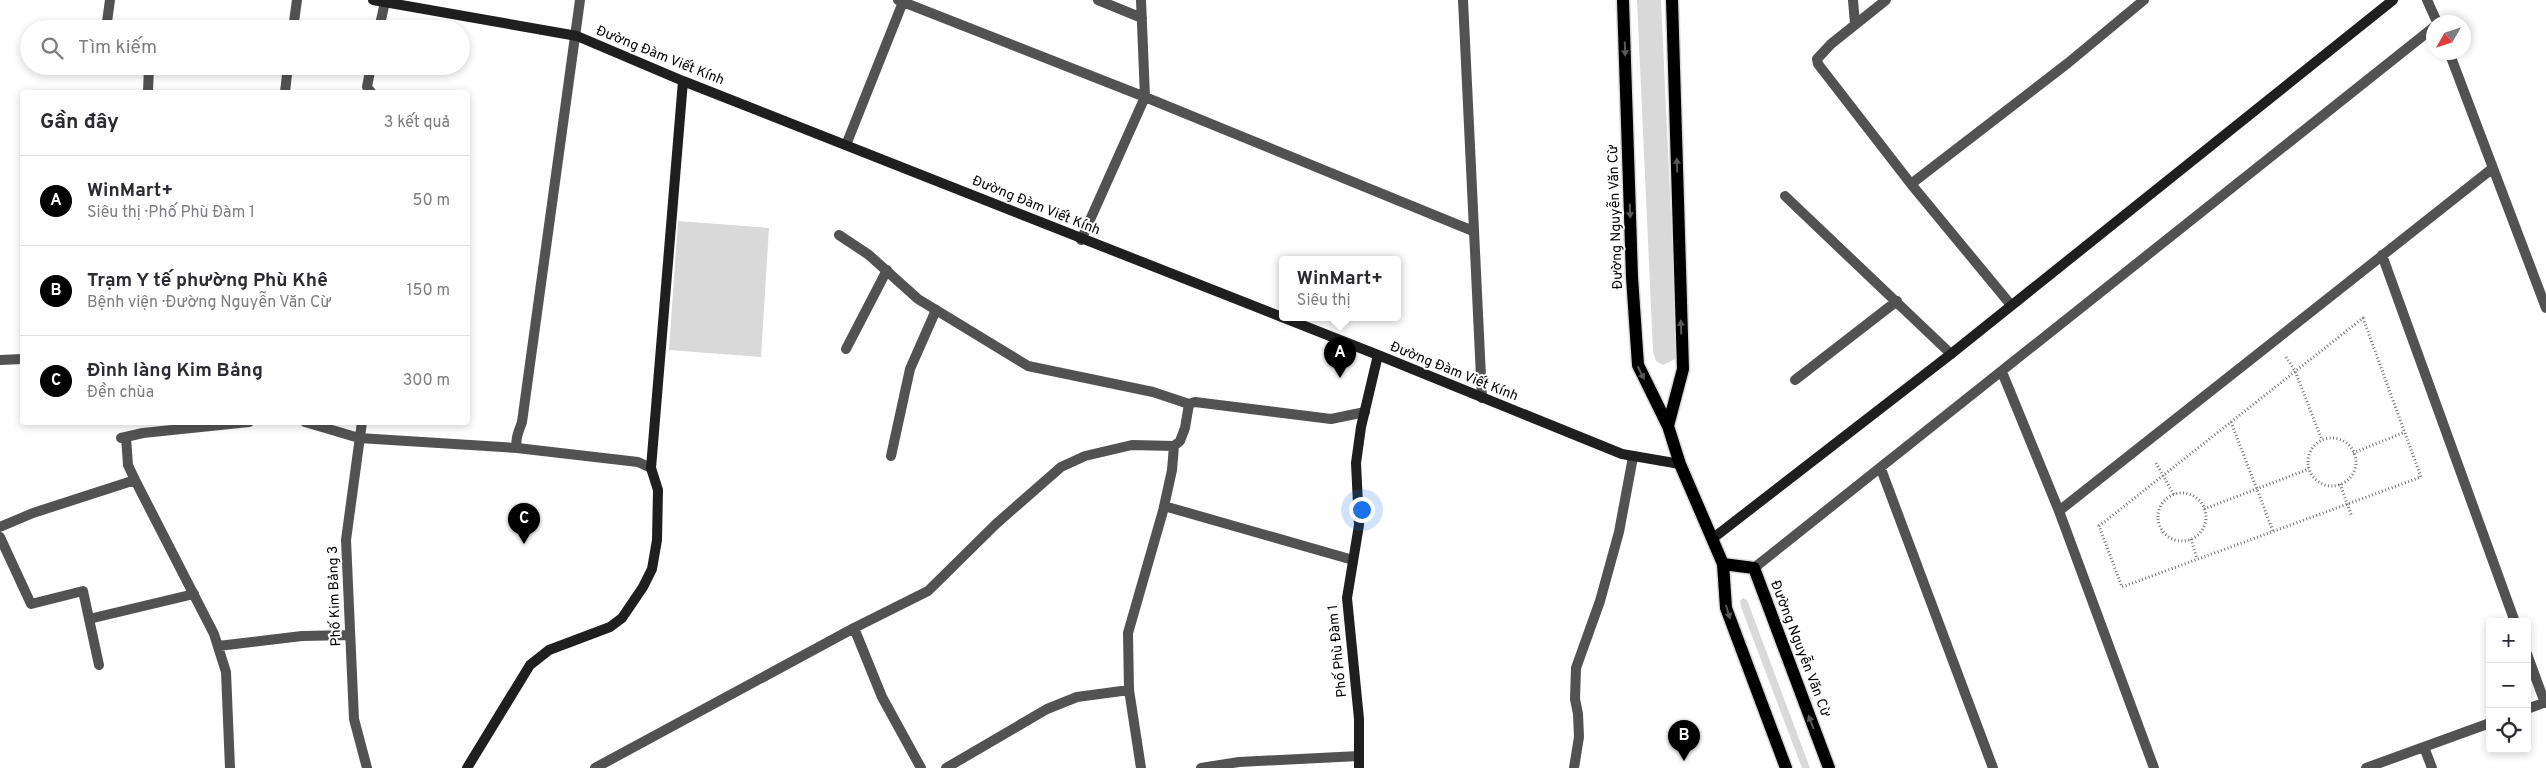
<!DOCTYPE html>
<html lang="vi">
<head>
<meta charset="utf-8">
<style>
	body { margin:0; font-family:Overpass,sans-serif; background:#f7f7f7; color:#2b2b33 }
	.controls { position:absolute; right:15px; bottom:15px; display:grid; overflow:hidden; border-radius:5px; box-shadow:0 2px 8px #0003 }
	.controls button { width:45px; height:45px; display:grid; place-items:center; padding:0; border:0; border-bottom:1px solid #e1e1e2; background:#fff; color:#2b2b33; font:25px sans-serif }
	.compass { position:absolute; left:2426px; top:15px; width:45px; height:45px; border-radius:50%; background:#fff; box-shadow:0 2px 8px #0003; rotate:231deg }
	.you { position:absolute; left:1361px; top:509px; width:18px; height:18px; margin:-12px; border:4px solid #fff; border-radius:50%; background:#1a73e8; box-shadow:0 0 0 8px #1a73e833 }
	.badge { display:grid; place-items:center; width:32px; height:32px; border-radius:50%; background:#000; color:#fff; font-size:16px; font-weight:700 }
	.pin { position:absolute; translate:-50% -41px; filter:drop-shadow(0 1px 2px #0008) }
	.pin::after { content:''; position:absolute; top:26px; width:18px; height:15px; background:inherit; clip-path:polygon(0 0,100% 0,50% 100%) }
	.popup { position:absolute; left:1279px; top:256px; width:122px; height:65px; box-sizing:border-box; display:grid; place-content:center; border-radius:5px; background:#fff; filter:drop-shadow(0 1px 4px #0005); font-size:16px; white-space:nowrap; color:#7c7c81 }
	.popup b { font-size:19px; color:#2b2b33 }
	.popup::after { content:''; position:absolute; left:50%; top:100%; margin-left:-10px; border:10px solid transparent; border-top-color:#fff }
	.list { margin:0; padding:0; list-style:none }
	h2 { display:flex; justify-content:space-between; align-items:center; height:65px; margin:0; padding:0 20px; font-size:21px }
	h2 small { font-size:16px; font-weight:400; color:#7c7c81 }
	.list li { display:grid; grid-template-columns:32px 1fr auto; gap:15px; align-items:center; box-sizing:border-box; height:90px; padding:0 20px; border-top:1px solid #e1e1e2 }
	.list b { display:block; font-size:19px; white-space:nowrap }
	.list p { margin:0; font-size:16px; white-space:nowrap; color:#7c7c81 }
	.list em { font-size:16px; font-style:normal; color:#7c7c81 }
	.icon { flex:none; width:28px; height:28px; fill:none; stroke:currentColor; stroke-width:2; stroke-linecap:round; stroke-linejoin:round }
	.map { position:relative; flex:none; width:2546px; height:768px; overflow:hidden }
	.search { position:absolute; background:#fff; box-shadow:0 2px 8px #0003; left:20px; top:20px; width:450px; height:55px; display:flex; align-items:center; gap:12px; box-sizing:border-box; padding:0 18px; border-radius:28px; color:#7c7c81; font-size:19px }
	.panel { position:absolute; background:#fff; box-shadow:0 2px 8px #0003; left:20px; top:90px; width:450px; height:335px; border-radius:5px }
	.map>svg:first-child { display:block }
	.green { fill:#d9d9d9 }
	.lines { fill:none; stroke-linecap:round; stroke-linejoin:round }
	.primary-casing { stroke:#dbdbdb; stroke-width:15 }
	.path { stroke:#747474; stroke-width:3; stroke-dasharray:1 2.5; stroke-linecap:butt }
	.lane { stroke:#525252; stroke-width:10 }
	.street { stroke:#525252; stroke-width:10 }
	.secondary { stroke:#1f1f1f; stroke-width:10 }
	.primary { stroke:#000; stroke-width:12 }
	.oneway { fill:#595959 }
	.labels { text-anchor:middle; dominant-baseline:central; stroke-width:4; stroke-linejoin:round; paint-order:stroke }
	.street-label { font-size:14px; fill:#000; stroke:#fff }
</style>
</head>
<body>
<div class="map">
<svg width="2546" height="768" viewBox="0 0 2546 768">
	<rect width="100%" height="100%" fill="#fff"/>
	<path class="green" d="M1637,0H1661L1677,345L1675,359L1663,365L1656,361L1653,351Z
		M678,221L769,228L761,357L669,350Z
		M1743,598L1747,600L1810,768H1802L1741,607L1740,601Z"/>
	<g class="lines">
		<g class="primary-casing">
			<path id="primary" d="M1623,0L1632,277L1638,365L1668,426L1680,464L1723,564L1726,608L1786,768
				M1668,426L1683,369L1672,0
				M1723,564L1754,568L1829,768"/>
		</g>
		<path class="path" d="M2363,318L2421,477L2122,587L2099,526Z
			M2286,357L2295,371L2322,440
			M2231,422L2273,531
			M2308 462a24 24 0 1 1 48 0a24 24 0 1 1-48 0Z
			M2353,453L2405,432
			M2156,463L2174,495
			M2340,484L2352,517
			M2158 517a24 24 0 1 1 48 0a24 24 0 1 1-48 0Z
			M2204,509L2309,469
			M2191,539L2197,559"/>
		<path class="lane" d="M106,29L110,0
			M148,92L149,66
			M846,349L887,270
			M891,456L910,369L936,310
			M0,537L31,604L83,591L99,665
			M89,619L194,594"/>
		<path class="street" d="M580,0L522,422C519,431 515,438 517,448L638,462L651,468
			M898,0L1145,97L1473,231
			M1098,0L1142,18
			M1463,0L1482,398
			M1853,0L1855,24
			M1886,0L1831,44L1817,59L1818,64L1911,184
			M2427,0L2437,22
			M293,29L297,0
			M379,29L385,2
			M2449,52L2546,308
			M371,66L367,87L371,92
			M285,92L288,66
			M846,145L903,2
			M1785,196L1951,354
			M839,235L869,255L918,299L1028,366L1153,392L1189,404
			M1081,240L1145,97L1141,0
			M2382,255L2515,622
			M2011,305L1911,184L2068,63L2144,0
			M0,360L22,359
			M2002,372L2059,511L2154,768
			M1795,380L1897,301
			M305,422L359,438L517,448
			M362,422L346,540L354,719L367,768
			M126,437L128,465L135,480L214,634L226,672L230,768
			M121,438L143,433L249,422
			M1881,469L1993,768
			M1164,506L1353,560
			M2059,511L2493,168
			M0,527L33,513L135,480
			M1754,568L2434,27
			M854,628L882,697L921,768
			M218,646L302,636L350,635
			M2527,654L2545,703
			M2527,709L2546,702
			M2424,747L2432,768
			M595,768L854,628L928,591L996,524L1061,467L1085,456L1132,445L1174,446L1180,441L1185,428L1189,404L1195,402L1331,419L1365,412
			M946,768L1047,709L1077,697L1129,690
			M1141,768L1129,690L1128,633L1163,511L1172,470L1174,446
			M1201,768L1239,762L1359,756
			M1574,768L1579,737L1578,714L1575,699L1576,668L1600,601L1619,532L1633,457
			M2366,768L2490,723"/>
		<path class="secondary" d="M373,0L577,36L683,81L1378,355L1622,454L1680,464
			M1712,539L1951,354L2393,0
			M467,768L530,665L549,650L610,627L622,618L643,587L652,569L657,540L658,490L651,468L683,81
			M1359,768V719L1347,598L1359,525L1356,463L1361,427L1378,355"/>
		<use href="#primary" class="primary"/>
	</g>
	<defs><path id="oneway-solid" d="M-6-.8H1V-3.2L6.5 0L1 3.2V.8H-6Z" transform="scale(1.25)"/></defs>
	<g class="oneway">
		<use href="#oneway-solid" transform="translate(1625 49) rotate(88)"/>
		<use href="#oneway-solid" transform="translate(1677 165) rotate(-92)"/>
		<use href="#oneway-solid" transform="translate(1630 211) rotate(88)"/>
		<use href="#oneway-solid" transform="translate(1681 327) rotate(-92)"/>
		<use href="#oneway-solid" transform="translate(1641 373) rotate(64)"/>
		<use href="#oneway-solid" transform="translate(1728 612) rotate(73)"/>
		<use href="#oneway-solid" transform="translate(1811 722) rotate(-111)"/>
	</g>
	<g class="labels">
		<g class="street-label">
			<text transform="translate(660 56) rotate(22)">Đường Đàm Viết Kính</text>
			<text transform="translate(1036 206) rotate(22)">Đường Đàm Viết Kính</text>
			<text transform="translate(1616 217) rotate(-92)">Đường Nguyễn Văn Cừ</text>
			<text transform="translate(1454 372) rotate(22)">Đường Đàm Viết Kính</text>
			<text transform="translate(335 596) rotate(-92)">Phố Kim Bảng 3</text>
			<text transform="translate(1800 649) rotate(69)">Đường Nguyễn Văn Cừ</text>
			<text transform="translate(1338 651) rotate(-96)">Phố Phù Đàm 1</text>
		</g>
	</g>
</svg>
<div class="controls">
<button>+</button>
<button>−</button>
<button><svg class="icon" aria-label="locate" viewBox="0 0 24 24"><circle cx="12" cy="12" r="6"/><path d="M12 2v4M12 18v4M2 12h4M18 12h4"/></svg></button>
</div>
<svg class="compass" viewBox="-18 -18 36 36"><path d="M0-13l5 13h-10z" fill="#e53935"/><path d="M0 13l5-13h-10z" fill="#7c7c81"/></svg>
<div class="you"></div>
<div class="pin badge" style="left:1340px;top:378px">A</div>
<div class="popup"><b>WinMart+</b>Siêu thị</div>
<div class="pin badge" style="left:1684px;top:761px">B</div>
<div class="pin badge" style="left:524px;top:544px">C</div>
<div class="search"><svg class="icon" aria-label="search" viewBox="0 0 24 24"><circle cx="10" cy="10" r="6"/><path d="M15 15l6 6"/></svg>Tìm kiếm</div>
<section class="panel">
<h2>Gần đây<small>3 kết quả</small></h2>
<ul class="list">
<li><span class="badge">A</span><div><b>WinMart+</b><p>Siêu thị · Phố Phù Đàm 1</p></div><em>50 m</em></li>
<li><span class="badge">B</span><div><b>Trạm Y tế phường Phù Khê</b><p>Bệnh viện · Đường Nguyễn Văn Cừ</p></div><em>150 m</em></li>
<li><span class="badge">C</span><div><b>Đình làng Kim Bảng</b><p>Đền chùa</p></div><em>300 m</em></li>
</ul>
</section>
</div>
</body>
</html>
